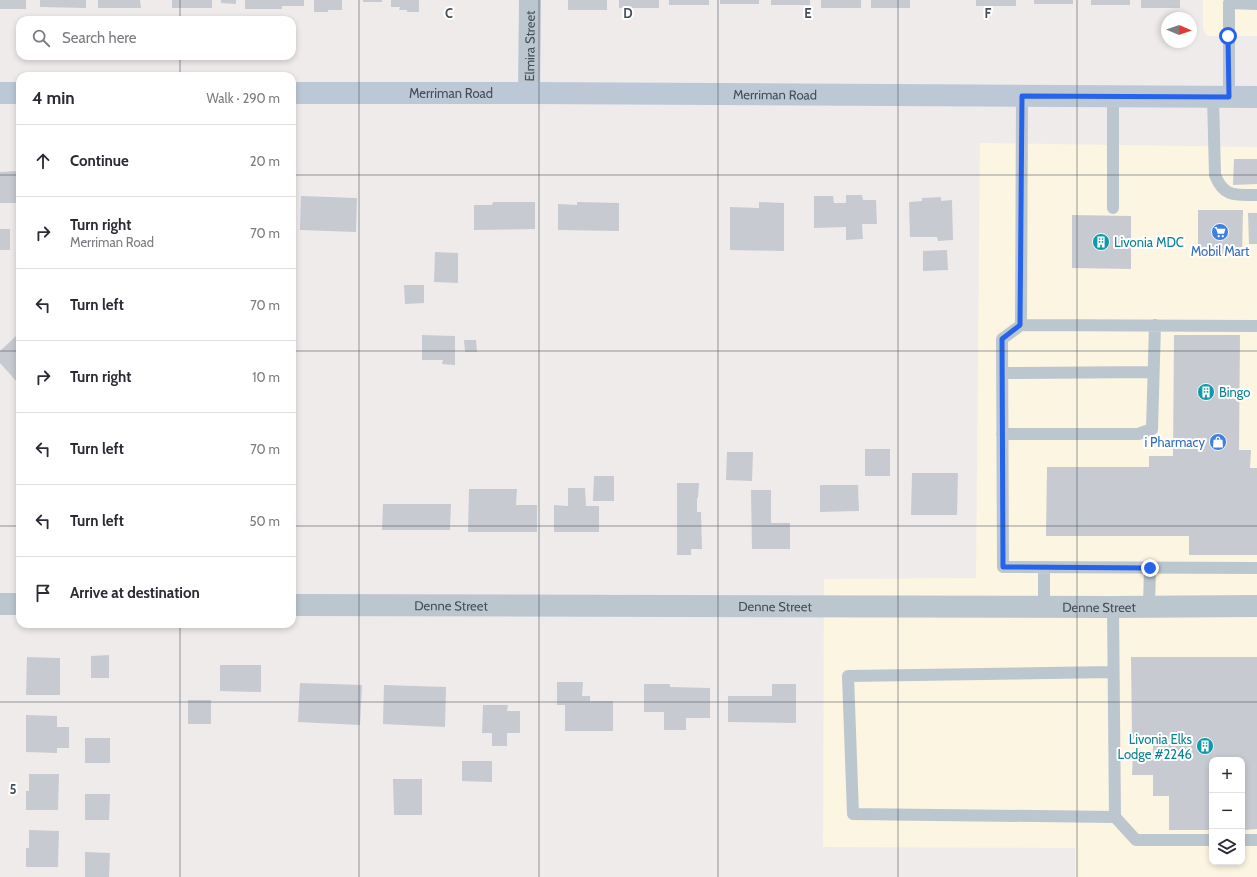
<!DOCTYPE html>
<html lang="en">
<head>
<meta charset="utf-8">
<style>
	body { margin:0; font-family:Cabin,sans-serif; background:#f7f7f7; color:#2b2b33 }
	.controls { position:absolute; right:12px; bottom:12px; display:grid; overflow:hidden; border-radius:8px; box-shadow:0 2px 6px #0003 }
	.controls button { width:36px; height:36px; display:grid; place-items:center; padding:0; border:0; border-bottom:1px solid #e1e1e2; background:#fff; color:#2b2b33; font:20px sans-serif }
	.compass { position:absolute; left:1161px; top:12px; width:36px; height:36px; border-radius:50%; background:#fff; box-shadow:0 2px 6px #0003; rotate:92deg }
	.stop { position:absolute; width:12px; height:12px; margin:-9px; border:3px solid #2563eb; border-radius:50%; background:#fff }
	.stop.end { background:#2563eb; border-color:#fff; box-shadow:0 1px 4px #0008 }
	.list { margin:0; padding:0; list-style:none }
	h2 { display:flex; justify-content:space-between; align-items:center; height:52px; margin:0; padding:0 16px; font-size:17px }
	h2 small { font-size:13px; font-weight:400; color:#7c7c81 }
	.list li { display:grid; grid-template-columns:26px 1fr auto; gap:12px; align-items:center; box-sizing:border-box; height:72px; padding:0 16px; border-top:1px solid #e1e1e2 }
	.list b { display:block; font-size:15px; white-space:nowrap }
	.list p { margin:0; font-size:13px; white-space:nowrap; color:#7c7c81 }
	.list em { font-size:13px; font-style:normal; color:#7c7c81 }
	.icon { flex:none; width:22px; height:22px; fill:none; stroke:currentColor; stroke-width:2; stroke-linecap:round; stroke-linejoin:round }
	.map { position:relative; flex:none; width:1257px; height:877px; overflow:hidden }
	.search { position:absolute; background:#fff; box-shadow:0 2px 6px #0003; left:16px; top:16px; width:280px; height:44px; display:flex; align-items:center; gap:10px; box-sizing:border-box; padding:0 14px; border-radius:12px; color:#7c7c81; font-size:15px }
	.panel { position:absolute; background:#fff; box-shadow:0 2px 6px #0003; left:16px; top:72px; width:280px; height:556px; border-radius:12px }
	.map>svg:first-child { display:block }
	.commercial { fill:#fcf5e2; fill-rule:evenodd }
	.building { fill:#c8cad1 }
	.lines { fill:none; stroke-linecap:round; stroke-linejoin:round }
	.service { stroke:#bcc6cf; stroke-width:12 }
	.minor { stroke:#bcc6cf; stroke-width:22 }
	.secondary { stroke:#bdc8d6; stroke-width:22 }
	.route { stroke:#2563eb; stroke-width:5 }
	.grid { fill:none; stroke:#444e59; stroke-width:1; stroke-opacity:0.55 }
	.labels { text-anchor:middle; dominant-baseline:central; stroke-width:4; stroke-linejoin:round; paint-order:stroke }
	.street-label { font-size:13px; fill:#444e59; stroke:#fff }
	.culture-label { font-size:13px; fill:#0d838f; stroke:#fff; text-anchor:start }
	.shop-label { font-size:13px; fill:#366cbe; stroke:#fff }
	.grid-label { font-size:13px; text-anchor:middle; font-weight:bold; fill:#444e59; stroke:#fff; stroke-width:4; stroke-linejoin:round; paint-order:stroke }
</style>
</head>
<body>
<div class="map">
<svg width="1257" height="877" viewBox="0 0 1257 877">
	<rect width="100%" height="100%" fill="#efebeb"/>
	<path class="commercial" d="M1203,0H1257V36H1207L1203,29Z
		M980,143L1257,147V877H1075V848L823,847L824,579L976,578ZM1212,760H1242V862H1212Z"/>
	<path class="building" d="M0,0H26V9H0Z
		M40,0H86V8L40,7Z
		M98,0H140L141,8H98Z
		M172,0H212V8H172Z
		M221,0H236V4L221,3Z
		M245,0H304V6H282V9H245Z
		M314,0H342V10H328V12H314Z
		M363,0H382V2H363Z
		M391,0H419V12H407V10H399L400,7H391Z
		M568,0H607V10H568Z
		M619,0H659V8H619Z
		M669,0H709V5H669Z
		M720,0H759V4H720Z
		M771,0H810V5H771Z
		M821,0H861V8H821Z
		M871,0H910V8H871Z
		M976,0H1016V6H976Z
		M1034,0H1073V4H1034Z
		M1091,0H1130V5H1091Z
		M1141,0H1180V8H1141Z
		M1234,159H1257V184L1233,185Z
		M17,171L18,174H20V203H0V172Z
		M846,195H862L863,200H876L877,224H862L863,239L846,240V227L814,228V196H833L834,203H846Z
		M301,196L357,198L356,232L300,230Z
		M941,197V201L952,200L953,240L938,241L937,237H910L909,202L922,201V198Z
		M493,202H535V229L474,230V205H492Z
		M577,202L619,203V231L558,230V204L577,205Z
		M759,202L784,203V251L730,250V207L759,208Z
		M1198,210H1243L1242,254H1198Z
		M1248,213H1257V244H1249Z
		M1072,215L1131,216V269L1072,268Z
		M0,229H10V250H0Z
		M947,250L948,270L923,271V251Z
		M435,252L458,253V283L434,282Z
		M404,285H424V303L405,304Z
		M422,335L455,336V365L442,364L443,360H422Z
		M1174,335H1240L1239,450H1251L1250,468H1257V555H1189V536H1046L1047,467H1149V456H1173Z
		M16,336L20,341V379L17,382L0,363V351Z
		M464,340H476L477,352H465Z
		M865,449H890V476H865Z
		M727,452H753L752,481L726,480Z
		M912,473H958L957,515H911Z
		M594,476H614V501H593Z
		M677,483H699L698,498H697V512H701L702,549H691V555H677Z
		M820,485H858L859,511L820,512Z
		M568,488H585L586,506H599V532H554V505L568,506Z
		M469,489H517L516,505H537V532H468Z
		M751,490H771V523H790V549H752Z
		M383,504H451L450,530H382Z
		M109,655V678H91V656Z
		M27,657L60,658V695H26Z
		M1131,657H1257V829L1242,830V760H1212V830H1169V796H1153V775H1132L1133,752H1153V739H1132Z
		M220,665H261V692L220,691Z
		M557,682H583L582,696H590V701H613V731H565V705H557Z
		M300,683L362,685L360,725L298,722Z
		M644,684H670V687L710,688V718H686V730H664V712H644Z
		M772,684H796V723L728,722V696H772Z
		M384,685L446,687L445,727L383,724Z
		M188,700H211V724H188Z
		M483,705H508L507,711H520V733H507V746H492V733H482Z
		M26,715L57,716V727H69V748H57V753L26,752Z
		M85,738H110V763H85Z
		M462,761H492V782L462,781Z
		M29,774H59L58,810H26V791H29Z
		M393,779H422V815H394Z
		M85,794H110L109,820H85Z
		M29,830L59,831L58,867H26V848H29Z
		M85,852L110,853L109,877H85Z"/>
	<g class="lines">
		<path class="service" d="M1022,96L1021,325L1257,326
			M1213,97L1215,175C1224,198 1236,195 1257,195
			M1229,97V3L1257,4
			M1113,208V97
			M1021,325L1002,339L1003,567L1257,568
			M1002,373L1153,372
			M1002,434H1138L1152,429L1155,325
			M1149,606L1150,568
			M1044,607V567
			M1113,607L1115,817L1136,840H1212
			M1113,672L848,676L853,814L1115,817
			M1242,840H1257"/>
		<g class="minor">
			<path id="s1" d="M529,93L530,0"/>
			<path d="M0,604H20"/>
			<path id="s2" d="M292,605L1113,607L1257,606"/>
		</g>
		<g class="secondary">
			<path d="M0,93H20"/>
			<path id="s3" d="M292,93H529L1257,97"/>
		</g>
	</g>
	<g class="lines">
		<path class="route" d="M1150,568L1003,567L1002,339L1020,325L1022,96L1229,97L1228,36"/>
	</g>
	<path class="grid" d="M180,0V20M359,0V877M539,0V877M718,0V877M898,0V877M1077,0V877M180,56V76M0,175H20M292,175H1257M0,351H20M292,351H1257M0,526H20M292,526H1257M180,624V877M0,702H1257"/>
	<defs>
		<g id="supermarket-disc" transform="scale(0.9)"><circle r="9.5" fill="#3f7fe0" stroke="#fff"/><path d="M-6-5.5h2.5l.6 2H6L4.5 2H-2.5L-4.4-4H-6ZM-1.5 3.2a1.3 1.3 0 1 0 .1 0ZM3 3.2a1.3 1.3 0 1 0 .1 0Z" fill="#fff"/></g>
		<g id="building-disc" transform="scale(0.9)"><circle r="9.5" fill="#0f9aa8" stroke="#fff"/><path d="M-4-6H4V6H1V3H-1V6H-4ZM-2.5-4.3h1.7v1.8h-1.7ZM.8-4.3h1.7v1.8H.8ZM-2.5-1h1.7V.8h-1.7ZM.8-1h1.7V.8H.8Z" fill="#fff"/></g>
		<g id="shop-disc" transform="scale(0.9)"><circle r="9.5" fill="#3f7fe0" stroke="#fff"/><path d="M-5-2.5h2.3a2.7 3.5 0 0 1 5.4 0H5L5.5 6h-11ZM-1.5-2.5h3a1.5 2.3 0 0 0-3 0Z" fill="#fff"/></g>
	</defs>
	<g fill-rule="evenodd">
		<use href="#supermarket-disc" x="1220" y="232"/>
		<use href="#building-disc" x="1101" y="242"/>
		<use href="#building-disc" x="1206" y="392"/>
		<use href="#shop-disc" x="1218" y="442"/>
		<use href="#building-disc" x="1205" y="746"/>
	</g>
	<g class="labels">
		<g class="street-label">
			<text stroke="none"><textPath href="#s1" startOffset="47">Elmira Street</textPath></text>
			<text stroke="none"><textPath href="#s3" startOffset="159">Merriman Road</textPath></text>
			<text stroke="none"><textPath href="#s3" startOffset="483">Merriman Road</textPath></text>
			<text stroke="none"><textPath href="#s2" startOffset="159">Denne Street</textPath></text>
			<text stroke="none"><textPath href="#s2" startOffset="483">Denne Street</textPath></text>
			<text stroke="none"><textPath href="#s2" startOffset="807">Denne Street</textPath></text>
		</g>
		<g class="culture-label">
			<text x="1114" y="242">Livonia MDC</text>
			<text x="1219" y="392">Bingo</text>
			<text x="1192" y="739" text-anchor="end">Livonia Elks<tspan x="1192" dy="15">Lodge #2246</tspan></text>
		</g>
		<g class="shop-label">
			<text x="1220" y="251">Mobil Mart</text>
			<text x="1205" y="442" text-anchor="end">i Pharmacy</text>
		</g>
	</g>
	<g class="grid-label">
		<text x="449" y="18">C</text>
		<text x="628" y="18">D</text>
		<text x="808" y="18">E</text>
		<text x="988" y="18">F</text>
		<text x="13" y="794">5</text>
	</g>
</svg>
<div class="controls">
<button>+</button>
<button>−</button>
<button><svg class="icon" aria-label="layers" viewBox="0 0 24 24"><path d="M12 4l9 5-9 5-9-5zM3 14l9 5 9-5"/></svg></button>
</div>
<svg class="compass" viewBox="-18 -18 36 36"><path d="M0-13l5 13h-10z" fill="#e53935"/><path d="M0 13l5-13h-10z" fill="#7c7c81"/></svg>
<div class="stop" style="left:1228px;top:36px"></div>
<div class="stop end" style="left:1150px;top:568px"></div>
<div class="search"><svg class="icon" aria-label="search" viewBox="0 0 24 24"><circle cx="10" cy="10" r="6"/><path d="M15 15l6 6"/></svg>Search here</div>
<section class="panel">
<h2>4 min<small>Walk · 290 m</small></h2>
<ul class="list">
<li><svg class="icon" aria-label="ahead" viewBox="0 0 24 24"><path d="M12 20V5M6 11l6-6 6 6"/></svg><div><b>Continue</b></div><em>20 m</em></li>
<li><svg class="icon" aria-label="right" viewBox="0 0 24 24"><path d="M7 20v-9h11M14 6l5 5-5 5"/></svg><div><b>Turn right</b><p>Merriman Road</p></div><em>70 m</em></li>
<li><svg class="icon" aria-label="left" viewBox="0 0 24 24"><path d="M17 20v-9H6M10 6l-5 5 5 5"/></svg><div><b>Turn left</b></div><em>70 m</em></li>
<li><svg class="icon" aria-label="right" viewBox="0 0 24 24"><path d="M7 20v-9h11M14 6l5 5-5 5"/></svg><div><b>Turn right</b></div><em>10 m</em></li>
<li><svg class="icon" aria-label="left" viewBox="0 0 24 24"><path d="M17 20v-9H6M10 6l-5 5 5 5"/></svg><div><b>Turn left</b></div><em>70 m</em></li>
<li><svg class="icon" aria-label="left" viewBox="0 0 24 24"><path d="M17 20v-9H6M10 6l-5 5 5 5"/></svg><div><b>Turn left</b></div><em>50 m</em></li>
<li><svg class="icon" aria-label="arrive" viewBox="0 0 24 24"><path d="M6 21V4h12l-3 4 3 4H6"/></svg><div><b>Arrive at destination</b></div></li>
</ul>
</section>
</div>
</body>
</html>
